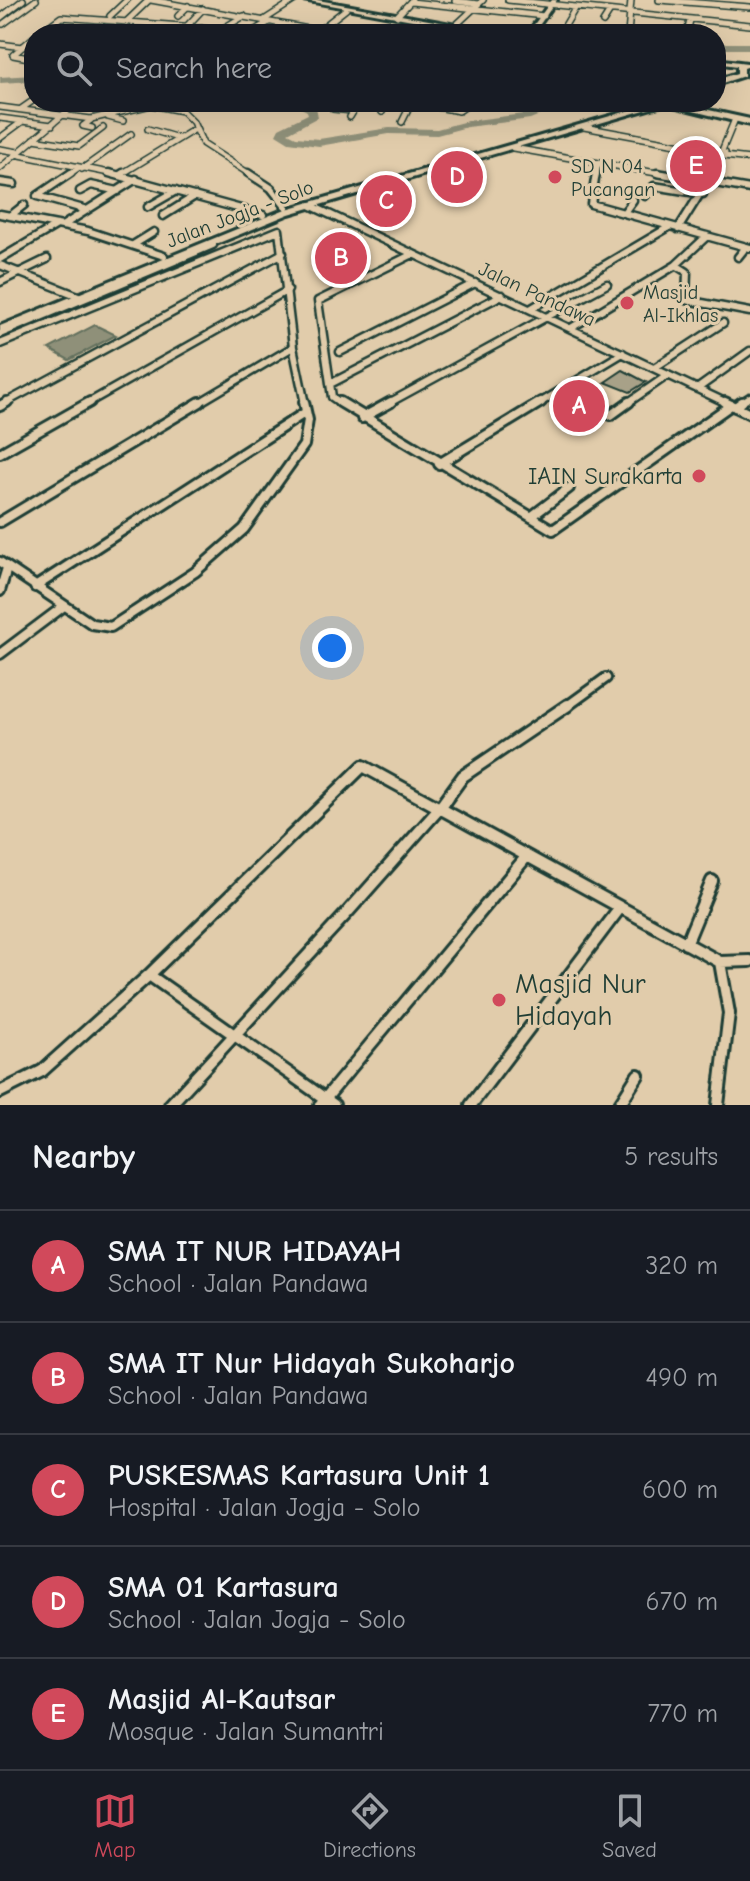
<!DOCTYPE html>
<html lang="en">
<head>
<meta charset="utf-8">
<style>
	body { margin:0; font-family:"Comic Neue",sans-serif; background:#242831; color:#f1f3f6 }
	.you { position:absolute; left:332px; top:648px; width:28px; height:28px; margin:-20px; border:6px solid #fff; border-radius:50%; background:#1a73e8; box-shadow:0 0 0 12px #1a73e833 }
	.badge { display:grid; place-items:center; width:52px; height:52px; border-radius:50%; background:#d1495b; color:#fff; font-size:26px; font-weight:700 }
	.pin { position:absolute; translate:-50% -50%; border:4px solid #fff; box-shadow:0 2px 8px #0006 }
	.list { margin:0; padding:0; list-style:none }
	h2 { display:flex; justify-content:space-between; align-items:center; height:104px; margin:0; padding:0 32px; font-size:34px }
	h2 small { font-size:26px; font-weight:400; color:#9ea1a6 }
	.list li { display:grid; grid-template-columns:52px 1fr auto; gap:24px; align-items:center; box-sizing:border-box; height:112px; padding:0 32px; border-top:2px solid #363941 }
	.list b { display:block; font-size:30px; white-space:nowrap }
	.list p { margin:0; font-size:26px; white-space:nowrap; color:#9ea1a6 }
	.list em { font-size:26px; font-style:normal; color:#9ea1a6 }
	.icon { flex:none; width:44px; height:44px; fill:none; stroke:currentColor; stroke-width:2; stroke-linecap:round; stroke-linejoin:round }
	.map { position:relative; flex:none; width:750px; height:1105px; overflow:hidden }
	.search { position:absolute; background:#171b24; box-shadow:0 8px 32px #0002; left:24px; right:24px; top:24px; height:88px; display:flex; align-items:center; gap:20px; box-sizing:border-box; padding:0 28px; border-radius:32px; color:#9ea1a6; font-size:30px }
	.sheet { height:664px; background:#171b24 }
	nav { display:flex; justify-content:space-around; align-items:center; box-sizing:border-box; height:112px; border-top:2px solid #363941; background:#171b24; font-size:22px; color:#9ea1a6 }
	nav a { display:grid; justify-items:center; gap:4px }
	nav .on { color:#d1495b }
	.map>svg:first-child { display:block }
	.water { fill:#8f9079; stroke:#626f5d; stroke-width:2 }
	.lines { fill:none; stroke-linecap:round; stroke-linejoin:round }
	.river { fill:#8f9079; fill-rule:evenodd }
	.building { fill:#a8a188; stroke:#1f3d34; stroke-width:2 }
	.minor-far3-casing { stroke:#1f3d34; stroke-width:8 }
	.minor-far2-casing { stroke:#1f3d34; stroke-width:11 }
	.minor-far1-casing { stroke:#1f3d34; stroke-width:14 }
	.minor-casing { stroke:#1f3d34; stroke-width:16 }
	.tertiary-casing { stroke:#1f3d34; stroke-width:6 }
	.primary-casing { stroke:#1f3d34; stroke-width:6 }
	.trunk-casing { stroke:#1f3d34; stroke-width:6 }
	.minor-far3 { stroke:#e1ccab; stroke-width:5 }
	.minor-far2 { stroke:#e1ccab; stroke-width:6 }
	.minor-far1 { stroke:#e1ccab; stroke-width:8 }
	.minor { stroke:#e1ccab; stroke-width:10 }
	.tertiary { fill:#e1ccab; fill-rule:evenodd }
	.primary { fill:#e1ccab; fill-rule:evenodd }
	.trunk { fill:#e1ccab; fill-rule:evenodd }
	.poi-dot { fill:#d1495b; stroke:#e1ccab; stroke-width:3 }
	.labels { text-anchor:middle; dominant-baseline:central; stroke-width:6; stroke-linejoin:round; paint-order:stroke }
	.far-poi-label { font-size:20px; fill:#1f3d34; stroke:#e1ccab; text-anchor:start }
	.far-street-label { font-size:20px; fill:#1f3d34; stroke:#e1ccab }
	.poi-label { font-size:24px; fill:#1f3d34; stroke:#e1ccab; text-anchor:end }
	.near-poi-label { font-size:28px; fill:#1f3d34; stroke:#e1ccab; text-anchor:start }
</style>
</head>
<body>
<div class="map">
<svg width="750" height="1105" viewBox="0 0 750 1105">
	<rect width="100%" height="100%" fill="#e1ccab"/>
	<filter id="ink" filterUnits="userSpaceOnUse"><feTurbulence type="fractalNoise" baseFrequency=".0125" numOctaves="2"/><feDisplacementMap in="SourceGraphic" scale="16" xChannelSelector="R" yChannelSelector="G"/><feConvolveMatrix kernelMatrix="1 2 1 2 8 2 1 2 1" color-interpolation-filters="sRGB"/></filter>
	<g filter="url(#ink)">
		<path class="water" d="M95,325L116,335L69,360L49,349Z"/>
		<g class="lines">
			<path class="river" d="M716,43H750V49H716Z
				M34,75V81L0,83V77Z
				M258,102H308L316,107L318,117L288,133L296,137L319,139L389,128L437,129L467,121L524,114L546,102H557L550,111L530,119L467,127L437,135L389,134L319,146L289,142L276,134L279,128L308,114L307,111C292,102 272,110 258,102Z"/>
		</g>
		<path class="building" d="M623,370L640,379L646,382L630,392L605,382Z"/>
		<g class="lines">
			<g class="minor-far3-casing">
				<path id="minor-far3" d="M151,0L336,34
					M508,0L750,25
					M659,0L750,7
					M455,1L479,4
					M411,2L544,16
					M110,16L127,0
					M178,16L188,6
					M397,16L412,0
					M0,18L23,0
					M264,20L295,0
					M126,22L149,0
					M603,22L610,11
					M3,24L36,0
					M455,26L483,0
					M186,27L203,9
					M43,30L77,34
					M318,31L346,9
					M250,33L269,22
					M38,34L61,17L222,29L244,16
					M410,34L419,23
					M560,34L576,7
					M628,34L631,0
					M687,34L690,20
					M34,37L13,55L34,59
					M0,44L23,47
					M29,85H34
					M80,102L135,108
					M411,102L459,111L472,102
					M494,102H510
					M151,105L182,111L193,122L203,144L251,175
					M0,107L91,119L151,105L129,102
					M21,109L34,100
					M333,109L353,111
					M382,112L389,102
					M108,117L123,121
					M350,117L359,102
					M0,118L52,125
					M91,120L83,126L92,128
					M402,122L412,102
					M584,127L725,153
					M148,129L178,138
					M0,138L23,121
					M34,139L79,146L103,128
					M513,148L668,175
					M0,149L18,152
					M15,154L119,175
					M724,156L750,159
					M0,168L78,102
					M82,169L131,134
					M68,175L78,168
					M120,175L195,129
					M596,175L598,163
					M712,175L735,119"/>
			</g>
			<g class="minor-far2-casing">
				<path id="minor-far2" d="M109,173L263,215
					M248,173L271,188L286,207
					M596,173L591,204L750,248
					M657,173L750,189
					M120,175L123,173
					M0,182L14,184
					M80,191L91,185L118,191
					M37,196L87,210
					M37,196L71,173
					M645,196L654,186L703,194
					M310,205L729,404
					M148,207L176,191
					M625,211L633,200
					M0,214L88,231L164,256
					M10,216L24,205
					M163,216L195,196
					M62,226L136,179
					M678,229L713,173
					M133,245L154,232
					M738,257L746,247
					M0,259L57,225
					M0,265L81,297
					M676,265L687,272L686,300L750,312
					M0,282L47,259
					M530,309L669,227
					M571,328L676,265L707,236
					M0,334L213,245
					M0,344L279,230L293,347L305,404
					M340,352L475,283
					M654,368L723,323
					M330,384L502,295
					M697,389L750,351
					M3,404L283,253
					M86,404L288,290
					M197,404L293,347
					M342,404L332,397L318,301L413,254
					M387,404L607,284
					M538,404L623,353
					M626,404L668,375
					M739,404L750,397"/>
			</g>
			<g class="minor-far1-casing">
				<path id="minor-far1" d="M340,402L553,530L731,405
					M725,402L750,414
					M0,406L7,402
					M735,407L742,402
					M611,415L629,402
					M362,418L391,402
					M0,453L90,402
					M439,464L541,402
					M531,517L569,488
					M0,522L200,402
					M0,562L92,624L111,627L195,572L244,529L304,445L308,420L304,402
					M35,587L306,412
					M0,591L7,568
					M0,654L64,606
					M566,707L606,678"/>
			</g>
			<g class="minor-casing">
				<path id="minor" d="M686,944L712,881
					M720,962L750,961
					M149,975L334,1105
					M0,1092L42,1071L149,975L363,766L720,962
					M170,1105L346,914L439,809L463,776L568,705
					M320,1105L527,856
					M471,1105L620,908
					M619,1105L638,1075
					M718,1105L729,1013L720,962"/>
			</g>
			<g class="tertiary-casing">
				<path id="tertiary" d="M552,0H557L533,34H527Z"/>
			</g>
			<g class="primary-casing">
				<path id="primary" d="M657,102H672L750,119V125Z"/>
			</g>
			<g class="trunk-casing">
				<path id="trunk" d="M303,0H318L506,34H489Z
					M716,59L747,63L750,66L744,68V76L716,85V80L737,73V66L716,63Z
					M659,102H672L289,214L0,333V326L283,210Z"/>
			</g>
			<use href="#minor-far3" class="minor-far3"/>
			<use href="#minor-far2" class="minor-far2"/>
			<use href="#minor-far1" class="minor-far1"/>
			<use href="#minor" class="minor"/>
			<use href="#tertiary" class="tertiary"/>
			<use href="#primary" class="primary"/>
			<use href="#trunk" class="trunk"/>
		</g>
	</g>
	<g class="poi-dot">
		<circle cx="555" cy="177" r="8"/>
		<circle cx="627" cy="303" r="8"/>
		<circle cx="699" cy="476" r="8"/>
		<circle cx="499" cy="1000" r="8"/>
	</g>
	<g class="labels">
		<g class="far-poi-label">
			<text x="571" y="166">SD N 04<tspan x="571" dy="23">Pucangan</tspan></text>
			<text x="643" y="292">Masjid<tspan x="643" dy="23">Al-Ikhlas</tspan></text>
		</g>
		<g class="far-street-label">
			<text transform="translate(240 214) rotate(-21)">Jalan Jogja - Solo</text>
			<text transform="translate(537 294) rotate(25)">Jalan Pandawa</text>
		</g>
		<g class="poi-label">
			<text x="683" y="476">IAIN Surakarta</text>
		</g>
		<g class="near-poi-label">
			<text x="515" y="984">Masjid Nur<tspan x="515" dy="32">Hidayah</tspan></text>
		</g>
	</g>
</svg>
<div class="you"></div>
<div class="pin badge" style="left:579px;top:406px">A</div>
<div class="pin badge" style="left:341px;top:258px">B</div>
<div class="pin badge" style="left:386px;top:201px">C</div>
<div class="pin badge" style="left:457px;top:177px">D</div>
<div class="pin badge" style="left:696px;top:166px">E</div>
<div class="search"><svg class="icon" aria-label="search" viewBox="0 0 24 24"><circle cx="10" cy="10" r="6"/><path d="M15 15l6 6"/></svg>Search here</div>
</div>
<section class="sheet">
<h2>Nearby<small>5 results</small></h2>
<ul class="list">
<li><span class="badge">A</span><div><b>SMA IT NUR HIDAYAH</b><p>School · Jalan Pandawa</p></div><em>320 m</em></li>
<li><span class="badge">B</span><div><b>SMA IT Nur Hidayah Sukoharjo</b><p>School · Jalan Pandawa</p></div><em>490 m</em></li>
<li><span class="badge">C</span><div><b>PUSKESMAS Kartasura Unit 1</b><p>Hospital · Jalan Jogja - Solo</p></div><em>600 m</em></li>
<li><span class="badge">D</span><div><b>SMA 01 Kartasura</b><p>School · Jalan Jogja - Solo</p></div><em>670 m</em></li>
<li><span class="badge">E</span><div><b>Masjid Al-Kautsar</b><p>Mosque · Jalan Sumantri</p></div><em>770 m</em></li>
</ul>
</section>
<nav>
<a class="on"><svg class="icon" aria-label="map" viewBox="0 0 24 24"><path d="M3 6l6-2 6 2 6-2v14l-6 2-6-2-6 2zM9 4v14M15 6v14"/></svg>Map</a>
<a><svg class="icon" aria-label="directions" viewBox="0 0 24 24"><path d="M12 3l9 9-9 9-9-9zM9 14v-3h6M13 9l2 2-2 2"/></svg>Directions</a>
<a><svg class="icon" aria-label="saved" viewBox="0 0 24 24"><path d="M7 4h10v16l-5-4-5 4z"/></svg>Saved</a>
</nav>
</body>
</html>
